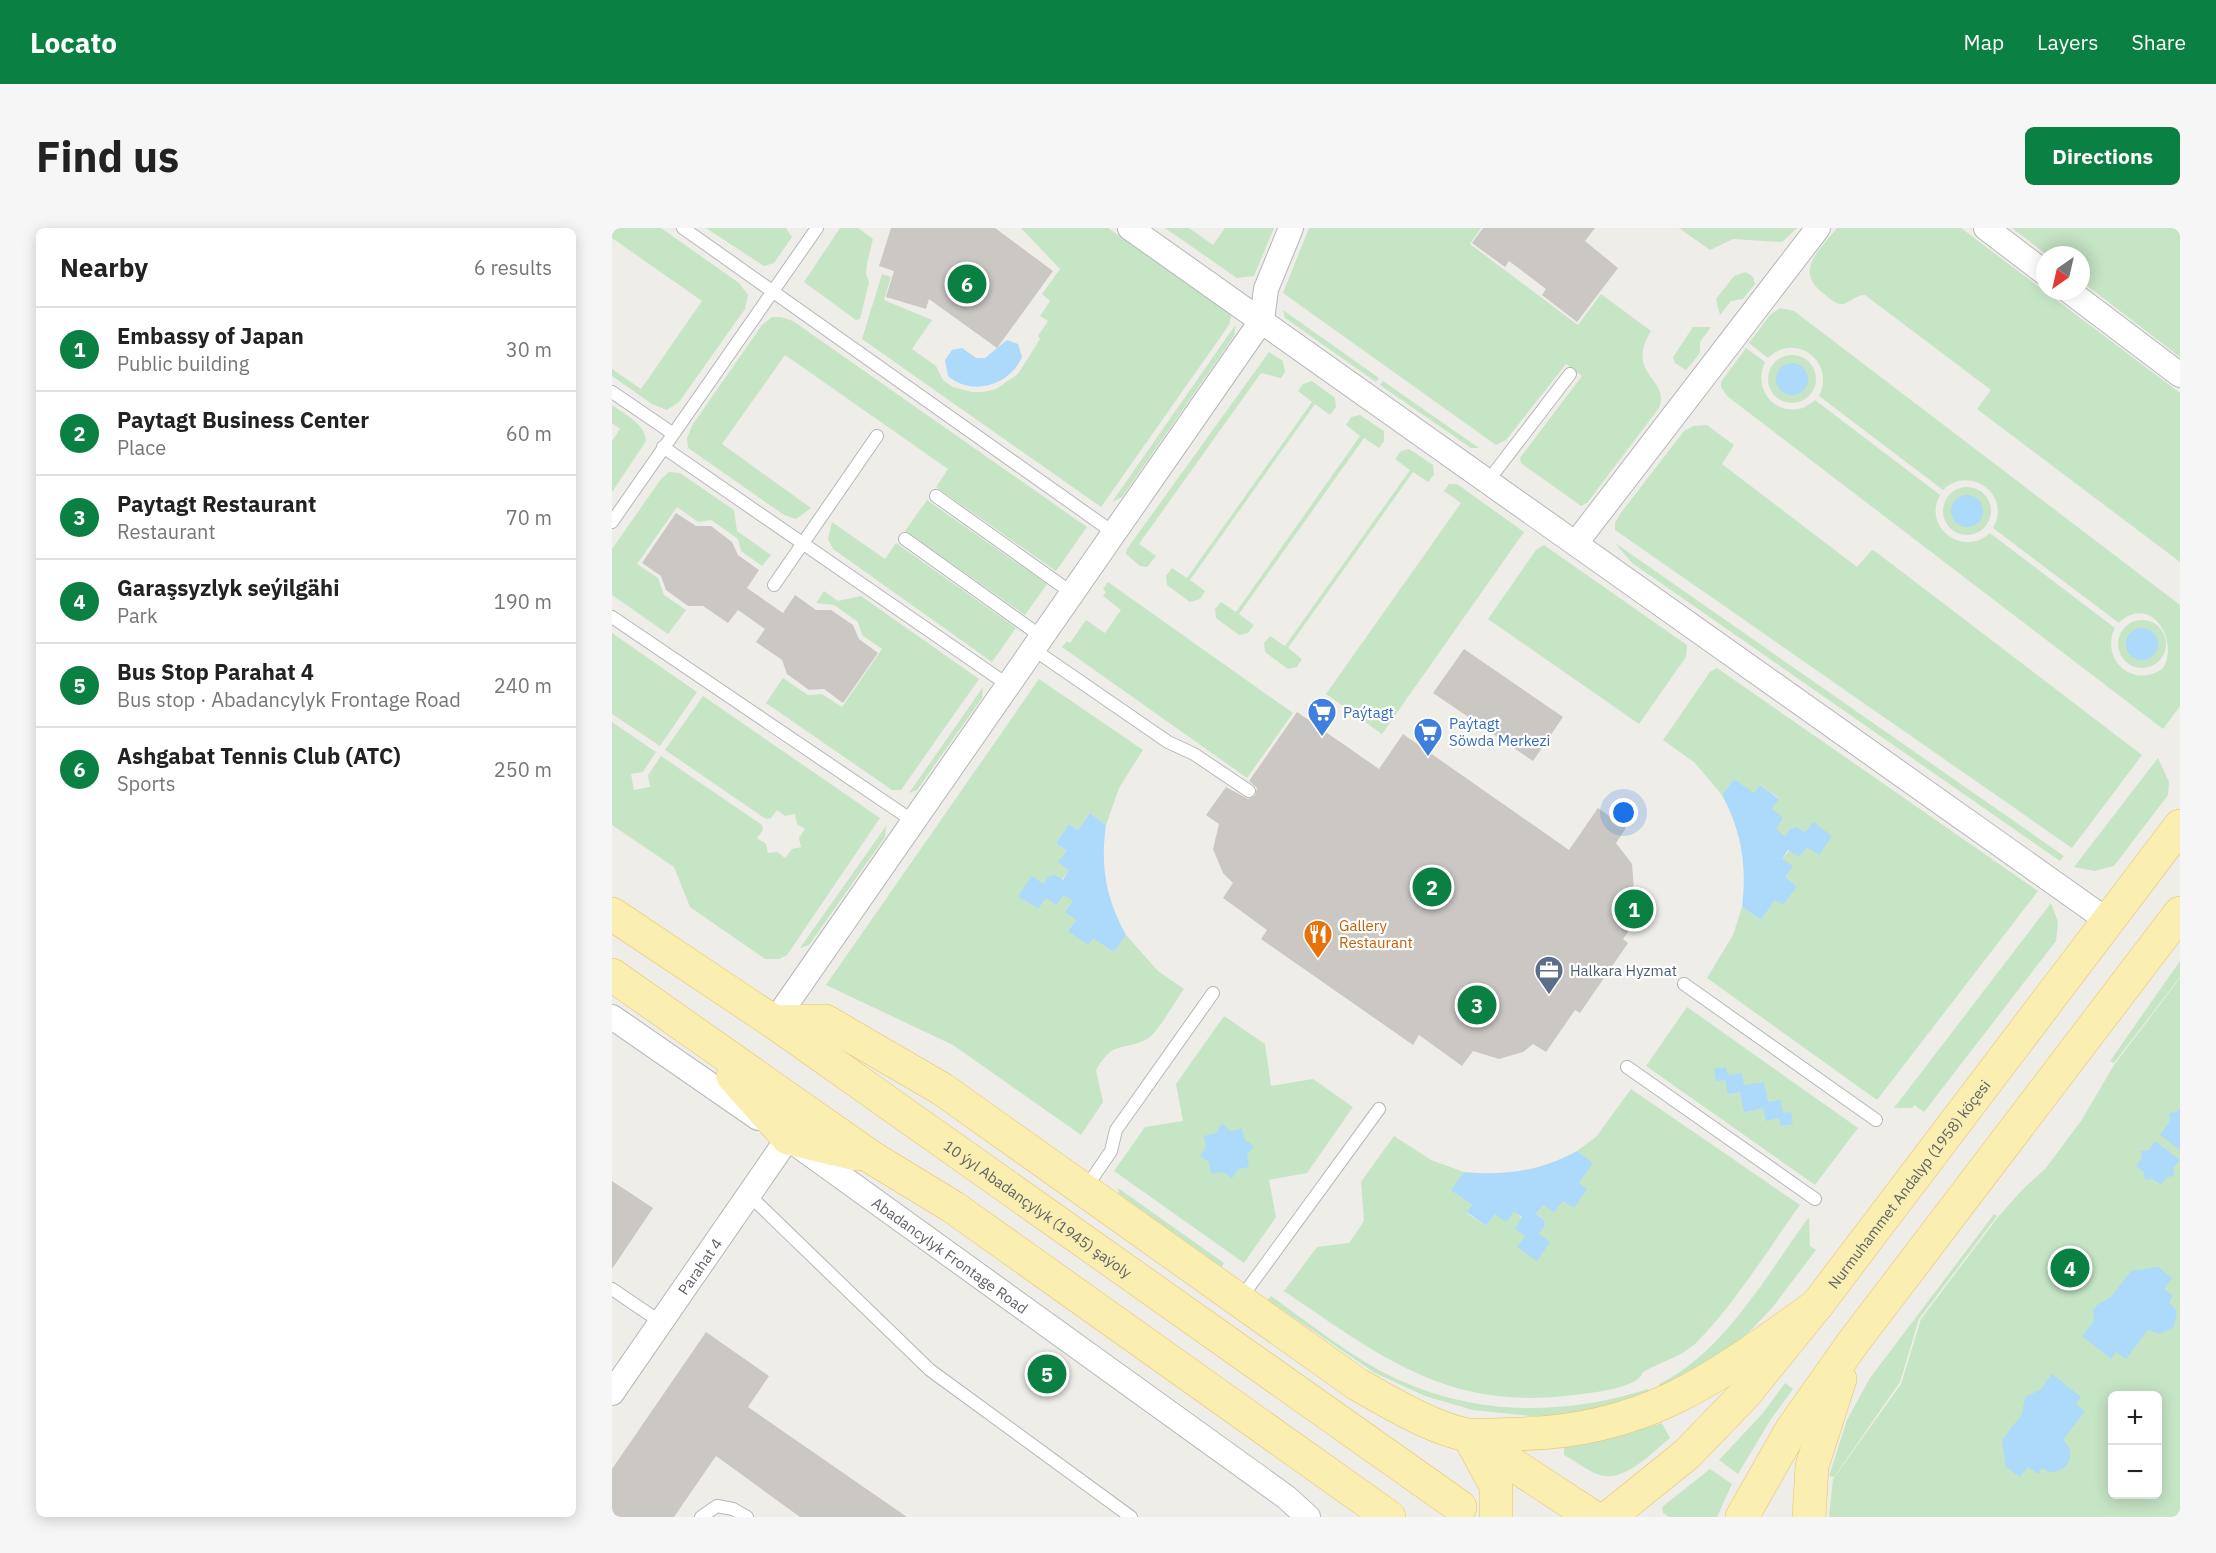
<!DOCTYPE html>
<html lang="en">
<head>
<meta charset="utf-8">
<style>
	body { margin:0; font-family:"IBM Plex Sans",sans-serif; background:#f6f6f6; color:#222 }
	.controls { position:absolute; right:18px; bottom:18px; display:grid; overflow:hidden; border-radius:9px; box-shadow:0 3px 15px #0003 }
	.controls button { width:54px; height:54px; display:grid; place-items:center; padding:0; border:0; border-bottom:2px solid #e0e0e0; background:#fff; color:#222; font:30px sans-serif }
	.compass { position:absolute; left:1424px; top:18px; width:54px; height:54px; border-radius:50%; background:#fff; box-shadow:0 3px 15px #0003; rotate:214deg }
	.you { position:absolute; left:1012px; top:585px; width:21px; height:21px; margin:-15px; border:4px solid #fff; border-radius:50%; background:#1a73e8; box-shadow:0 0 0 9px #1a73e833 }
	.badge { display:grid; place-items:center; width:39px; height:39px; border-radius:50%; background:#0b8043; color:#fff; font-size:20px; font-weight:700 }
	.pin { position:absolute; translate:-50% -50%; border:3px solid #fff; box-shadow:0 2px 6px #0006 }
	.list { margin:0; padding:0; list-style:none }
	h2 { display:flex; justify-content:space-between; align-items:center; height:78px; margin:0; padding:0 24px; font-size:26px }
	h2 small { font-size:20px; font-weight:400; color:#767676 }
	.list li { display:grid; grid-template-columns:39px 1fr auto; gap:18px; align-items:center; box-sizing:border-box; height:84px; padding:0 24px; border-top:2px solid #e0e0e0 }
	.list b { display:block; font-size:22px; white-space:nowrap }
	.list p { margin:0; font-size:20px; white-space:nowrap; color:#767676 }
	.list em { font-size:20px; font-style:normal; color:#767676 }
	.map { position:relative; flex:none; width:1568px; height:1289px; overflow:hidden; border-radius:9px }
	header { display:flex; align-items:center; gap:36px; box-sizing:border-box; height:84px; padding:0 30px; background:#0b8043; color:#fff }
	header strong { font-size:28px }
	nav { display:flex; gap:33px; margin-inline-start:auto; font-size:21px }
	.intro { display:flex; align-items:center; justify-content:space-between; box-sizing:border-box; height:144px; padding:0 36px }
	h1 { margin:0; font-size:42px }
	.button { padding:15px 27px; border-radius:9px; background:#0b8043; color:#fff; font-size:21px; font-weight:700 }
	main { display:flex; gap:36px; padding:0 36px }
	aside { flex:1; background:#fff; border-radius:9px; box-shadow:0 3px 15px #0003 }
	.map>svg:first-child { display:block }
	.green { fill:#c6e5c5; fill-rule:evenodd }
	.water { fill:#add9fa }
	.building { fill:#cbc8c4 }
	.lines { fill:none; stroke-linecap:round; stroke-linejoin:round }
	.service-casing { stroke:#b4b7ba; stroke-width:14 }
	.minor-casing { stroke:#b4b7ba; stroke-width:26 }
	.primary-casing { stroke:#e9c367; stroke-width:34 }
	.service { stroke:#fff; stroke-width:12 }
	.minor { stroke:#fff; stroke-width:24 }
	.primary { stroke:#faeeb1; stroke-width:33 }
	.labels { text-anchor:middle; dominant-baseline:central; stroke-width:4.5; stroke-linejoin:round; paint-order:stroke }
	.shop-label { font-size:15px; fill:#366cbe; stroke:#fff; text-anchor:start }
	.food-label { font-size:15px; fill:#c56008; stroke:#fff; text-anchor:start }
	.service-label { font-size:15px; fill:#4e5e75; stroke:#fff; text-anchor:start }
	.street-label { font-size:15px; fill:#5e6266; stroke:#fff }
</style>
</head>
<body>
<header>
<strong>Locato</strong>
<nav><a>Map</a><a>Layers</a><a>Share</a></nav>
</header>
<div class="intro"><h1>Find us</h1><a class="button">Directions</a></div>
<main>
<aside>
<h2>Nearby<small>6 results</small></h2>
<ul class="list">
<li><span class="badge">1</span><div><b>Embassy of Japan</b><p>Public building</p></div><em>30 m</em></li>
<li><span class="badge">2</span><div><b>Paytagt Business Center</b><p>Place</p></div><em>60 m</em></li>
<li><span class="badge">3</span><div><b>Paytagt Restaurant</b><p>Restaurant</p></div><em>70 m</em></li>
<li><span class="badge">4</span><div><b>Garaşsyzlyk seýilgähi</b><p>Park</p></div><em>190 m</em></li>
<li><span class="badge">5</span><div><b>Bus Stop Parahat 4</b><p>Bus stop · Abadancylyk Frontage Road</p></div><em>240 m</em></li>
<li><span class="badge">6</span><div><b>Ashgabat Tennis Club (ATC)</b><p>Sports</p></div><em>250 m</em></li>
</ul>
</aside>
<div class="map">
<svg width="1568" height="1289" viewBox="0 0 1568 1289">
	<rect width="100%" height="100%" fill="#efede7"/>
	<path class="green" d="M0,0H49L127,55L136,67L133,81L67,174L55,182L40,176L0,148V141L29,161L90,73L0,10Z
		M94,0H174L180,9L162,35L152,38Z
		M228,0H246L261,11L255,35L254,46L257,54L248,91L244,92L192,54Z
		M409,0H496L620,86L617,97L489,279L250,111L270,46L279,49L272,72L320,92L300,121L324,138L331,152L341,159L360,164H371L384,161L406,146L428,111L426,108L436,93L428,88L438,73L430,66L448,41Z
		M553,0H577L601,17L613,0H662L642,48L625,50Z
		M697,0H869L858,16L966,97L989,66L1039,103C1012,148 1059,150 1047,180L975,275L969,278L909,235L908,230L970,148L954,136L894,212L884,217L671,65Z
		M1067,0H1185L1170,14L1121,11L1098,22Z
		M1225,0H1349L1568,165V334L1365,181L1379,162L1253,67C1243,66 1236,78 1227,76C1222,75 1215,68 1211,65C1180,42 1211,19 1225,0Z
		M1400,0H1568V129L1469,53V27H1435Z
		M1134,44L1141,49L1143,56L1131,71L1119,73L1108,87L1104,71L1122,48Z
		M1168,80L1182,83L1568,377V478L1551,501L1115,168L1109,159V154L1134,120L1153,134C1137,167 1175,198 1203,172L1328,267C1310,299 1351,330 1378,305L1503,400C1493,419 1503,442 1524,447C1534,449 1543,446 1551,440C1568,412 1538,365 1507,395L1381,300C1400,267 1358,236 1331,262L1207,168C1224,134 1184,103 1156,130L1137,115L1158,87Z
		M671,82L767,150L764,154L673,90Z
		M160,89H169L181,93L475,299L444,343L324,259L336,241L173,127L110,216L199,280L184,291L172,287L76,220L75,210L81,196L150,97Z
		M624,96L622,108L510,269L500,274Z
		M1081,99H1099L1088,114V125L1074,142L1063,135L1061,129Z
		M657,124L671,133L673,144L669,150L649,145L527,316L544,328L535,339L528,338L514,326L515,321Z
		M1156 151a24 24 0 1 1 48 0a24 24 0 1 1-48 0Z
		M700,153L723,170L724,179L718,187L703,176L578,352L593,363L588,371L578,374L555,357L554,348L560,340L575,350L700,174L686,163L691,156Z
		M771,153L867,220H859L768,157Z
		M0,177C13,187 33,195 34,213L0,264V213L8,201L0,195Z
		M748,187L772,203V213L767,220L752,210L627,386L642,397L636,405L627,407L604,390L603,381L609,374L624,384L748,208L734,197L739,189Z
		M1095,197L1122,217L1110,236L1245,339L1260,322L1264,324L1530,527L1460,620L1003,302V295L1008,286L1072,203L1082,198Z
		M797,221L821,237L822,247L816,254L801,244L676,420L690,431L685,439L676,441L653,424L652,415L658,408L673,418L798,242L783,231L789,223Z
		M57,244L68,245L122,282L125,303L159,327L150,338L129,323L126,311L99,292L86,294L65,279L25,336L46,350L52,367L74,382L56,406L0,367V321L49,251Z
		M837,256H845L912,304L770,506L714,466L849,275L832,263Z
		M1331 283a24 24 0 1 1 48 0a24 24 0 1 1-48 0Z
		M315,272L435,356L413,387L293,303Z
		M220,294L273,331L284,315L404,400L380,434L221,321L216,311Z
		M1003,315L1452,628L1448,633L1020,335Z
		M932,317L1075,417L1074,429L1027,496L876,391L924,322Z
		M496,354L681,485L635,550L450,419L455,413L458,415L474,392L493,405L509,382L491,368L494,364L491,361Z
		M212,363L226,373L249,368L367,451L289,562H280L154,475L171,450L196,467L210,466L230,479L270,421L250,407L246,394L222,377L204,375Z
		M1506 416a24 24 0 1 1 48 0a24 24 0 1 1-48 0Z
		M0,405L85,464L48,518L0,486Z
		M1105,440L1426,663L1265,872L1095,750L1121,707L1130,679L1149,692L1163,672L1185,658L1173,649L1170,631L1193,605L1184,599L1179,600L1173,608L1163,601L1160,581L1167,570L1148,557L1142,566L1122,551L1110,567L1083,535L1051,512L1098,444Z
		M427,451L531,522L507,560L494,597L478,585L466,602L457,596L444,615L455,623L458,642L434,670L452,666L461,673L464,692L456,703L481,709L502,724L514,707L546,743L572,761C564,772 545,806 535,811C510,824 502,811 484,842L491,874L469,907L341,817L214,757Z
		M371,459L370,470L305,562L297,565Z
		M91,468L268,590L175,727L167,731H153L78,679L62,639L0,597V494L44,524L31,544L19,546L22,562L38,559L36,547L49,528L150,597L151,602L145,610L154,616L156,625L165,624L173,630L180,621L189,619L187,610L193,601L185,596L183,586L173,588L165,582L159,590L154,591L53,522Z
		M1546,530L1557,554L1556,567L1502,638L1483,643L1462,639Z
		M274,598L273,609L197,717L188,720Z
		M1439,675L1446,694L1444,713L1312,884L1302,877L1300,880H1282Z
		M1568,733V749L1502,835L1498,833Z
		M1568,750V1289H1217L1221,1251L1289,1156L1309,1091L1386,989L1410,962L1434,940L1469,893L1502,837ZM1500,1168H1546V1266H1500Z
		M1075,779L1246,900L1203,957L1034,838Z
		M612,788L653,816L659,858L701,851L741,879L695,945L657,952L664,989L632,1035L502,943L533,899L571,893L564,856Z
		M1019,861L1188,977C1156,1021 1122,1077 1084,1115C1069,1129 1050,1133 1033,1143C1026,1148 1033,1145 1027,1150C1014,1162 971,1166 953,1168C833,1181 765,1126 672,1063L705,1019L737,1015L752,993L749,954L782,908L819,932L852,944L840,962L860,977L855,985L874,998L883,986L902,983L927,1006L933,998L932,992L924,986L931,977L951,972L962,980L967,955L980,935L965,923L984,909Z
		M506,960L612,1035L610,1039L507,966Z
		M1382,986L1385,988L1307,1091L1288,1154L1222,1249L1217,1248L1235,1192L1258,1150Z
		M1197,989L1198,1018L1204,1022L1160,1080L1137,1104L1106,1130L1049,1161L1047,1156C1111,1126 1156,1045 1197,989Z
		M659,1068C694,1093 728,1120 765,1141C851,1188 945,1190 1036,1161L1038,1166L993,1181L928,1189L861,1182L813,1168L763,1145L656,1072Z
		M1173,1155L1181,1161L1159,1191L1126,1246L1107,1232L1151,1185Z
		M1050,1195L1058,1210C1039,1225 1011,1257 985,1246C973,1241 963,1233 952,1227V1217L1001,1210Z
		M1098,1241L1120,1256L1105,1289H1057L1051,1285L1050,1279Z"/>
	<path class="water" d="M395,112L406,116L410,129C398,157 360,169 336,148L333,132L340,122L350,120L364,130H373Z
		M1164 151a16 16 0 1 1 32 0a16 16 0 1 1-32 0Z
		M1339 283a16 16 0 1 1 32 0a16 16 0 1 1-32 0Z
		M1514 416a16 16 0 1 1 32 0a16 16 0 1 1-32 0Z
		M1122,551L1142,565L1148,557L1167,571L1160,581L1171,590L1164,601L1173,608L1179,600L1185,599L1193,605L1201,594L1220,608L1207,627L1195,619L1187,629L1176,622L1170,631L1181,638L1173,649L1185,658L1171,677L1163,672L1149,692L1130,679C1135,638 1130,604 1110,567Z
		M478,585L494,597C488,639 494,670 514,707L502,724L481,710L476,717L456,703L464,692L453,684L461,673L452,667L444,677L434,670L426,681L406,668L420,648L431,656L437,648L443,647L451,652L457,642L446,634L455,623L444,615L457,596L466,602Z
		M1114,839L1116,847L1130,845L1132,857L1152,854L1156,874L1168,872L1171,885L1179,884L1181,896L1169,898L1167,890L1154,893L1151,880L1132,884L1128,864L1116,866L1113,852L1104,853L1102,841Z
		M1568,880V922L1548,907L1558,893L1557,885L1565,884Z
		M610,896L619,903L630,900L633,912L642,918L635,927L637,939L626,941L620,950L611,944L599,946L597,934L588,928L594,919L592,908L604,905Z
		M1543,913L1568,932L1561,940L1562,948L1555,949L1549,957L1541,951L1533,952L1532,944L1524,938L1530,930L1529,923L1537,922Z
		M965,923L981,935L967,955L975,961L962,980L951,973L942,984L931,977L924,986L932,992L933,998L927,1006L938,1014L925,1033L905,1019L913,1008L903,1001L910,989L902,984L894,994L883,986L874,998L855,984L860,977L839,962L852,944C894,948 928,943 965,923Z
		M1546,1039L1560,1050L1552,1061L1561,1068L1557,1074L1565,1083L1562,1099L1548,1106L1536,1102L1514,1131L1504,1124L1499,1131L1470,1108L1482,1093L1481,1083L1485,1077L1499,1069L1519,1043Z
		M1440,1146L1469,1169L1464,1176L1473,1183L1451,1212C1469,1227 1450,1254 1430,1240L1426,1246L1416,1239L1408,1249L1394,1239L1390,1212L1410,1186L1413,1169L1428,1162Z"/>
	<path class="building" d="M279,0H383L441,43L385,120L317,71L314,81L274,69L282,43L267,38Z
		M871,0H983L973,13L1006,40L965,94L930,67L934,61L897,33L893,39L860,15Z
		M64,285L84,298H99L120,314L126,327L147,342L135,360L171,385L183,367L204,382H219L241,397L247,411L266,425L231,475L212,461L197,462L175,446L170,432L144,414L153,401L126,382L116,395L91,378H76L54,362L49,348L30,335Z
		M852,421L951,489L921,533L821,465Z
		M685,484L767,541L791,506L957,622L986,580L1014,600L1004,615L1020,636L1022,662L1018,674L1031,683L1011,711L1016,715L968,785L963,782L934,824L921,816L911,824L887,831L861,823L850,838L807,807L801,817L649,711L655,702L611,670L621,655L611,645L601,621L607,596L594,587L614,559L636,571L643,568L645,560L637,553Z
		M0,953L41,980L0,1041Z
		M94,1104L157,1148L136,1179L295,1289H188L104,1228L62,1289H0V1241Z"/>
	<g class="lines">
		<g class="service-casing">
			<path id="service" d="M71,0L502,305
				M0,164L60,205
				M51,219L396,457
				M876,253L958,146
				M324,268L460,365
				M0,294L205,0
				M293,311L430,409
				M162,357L265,208
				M0,389L301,593
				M421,421L556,514L582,526L637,563
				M1072,756L1264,892
				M1015,839L1203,971
				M473,961L499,923L504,902L601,765
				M137,967L318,1142L519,1289
				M0,1061L50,1095
				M629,1070L767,881
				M89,1289L105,1278L121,1281L135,1289"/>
		</g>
		<g class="minor-casing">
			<g id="minor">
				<path d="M518,0L1496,693"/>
				<path d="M1374,0L1433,45"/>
				<path d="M1457,63L1568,147"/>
				<path d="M964,315L1206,0"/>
				<path d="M0,789L146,890"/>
				<path d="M162,794L650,92L654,61L679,0"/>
				<path id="s1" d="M184,916L674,1269L696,1289"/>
				<path id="s2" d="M0,1165L176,910"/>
			</g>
		</g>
		<g class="primary-casing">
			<g id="primary">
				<path id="s3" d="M0,686L162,794L848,1279"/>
				<path d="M0,747L259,929L341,979L777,1289"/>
				<path d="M162,794L213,793L330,861L745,1156C775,1173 823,1202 857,1207C872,1209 891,1206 907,1206C1036,1203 1105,1149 1205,1077"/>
				<path d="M121,848L176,910L244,926"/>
				<path d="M856,1207L981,1289"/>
				<path d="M858,1210L884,1258V1289"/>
				<path id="s4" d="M997,1289L1075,1226L1132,1167L1205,1077L1568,598"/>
				<path d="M1130,1289L1180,1201L1240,1116L1568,685"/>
				<path d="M1197,1289L1200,1238L1228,1151"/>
			</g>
		</g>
		<use href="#service" class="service"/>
		<use href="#minor" class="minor"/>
		<use href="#primary" class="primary"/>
	</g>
	<defs>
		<g id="supermarket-pin" transform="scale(1.5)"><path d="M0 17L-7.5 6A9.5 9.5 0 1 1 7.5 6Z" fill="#3f7fe0" stroke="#fff"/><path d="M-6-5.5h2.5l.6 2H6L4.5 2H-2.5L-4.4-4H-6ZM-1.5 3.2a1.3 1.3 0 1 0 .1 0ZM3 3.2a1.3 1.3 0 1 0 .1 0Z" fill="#fff"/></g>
		<g id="restaurant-pin" transform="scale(1.5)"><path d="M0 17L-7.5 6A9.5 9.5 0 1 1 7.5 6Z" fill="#e8710a" stroke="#fff"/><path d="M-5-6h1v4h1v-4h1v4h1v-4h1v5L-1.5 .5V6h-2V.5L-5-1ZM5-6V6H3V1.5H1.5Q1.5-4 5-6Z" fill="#fff"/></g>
		<g id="office-pin" transform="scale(1.5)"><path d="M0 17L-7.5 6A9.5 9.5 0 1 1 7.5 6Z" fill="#5c6f8a" stroke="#fff"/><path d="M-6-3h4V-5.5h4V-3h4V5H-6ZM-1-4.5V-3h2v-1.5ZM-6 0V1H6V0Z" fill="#fff"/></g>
	</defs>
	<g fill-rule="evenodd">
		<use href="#supermarket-pin" x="710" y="484"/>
		<use href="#supermarket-pin" x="816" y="504"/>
		<use href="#restaurant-pin" x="706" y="706"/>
		<use href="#office-pin" x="937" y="742"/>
	</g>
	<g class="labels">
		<g class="shop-label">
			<text x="731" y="484">Paýtagt</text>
			<text x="837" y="495">Paýtagt<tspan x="837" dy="17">Söwda Merkezi</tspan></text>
		</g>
		<g class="food-label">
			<text x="727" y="697">Gallery<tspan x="727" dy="17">Restaurant</tspan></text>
		</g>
		<g class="service-label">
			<text x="958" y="742">Halkara Hyzmat</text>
		</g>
		<g class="street-label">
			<text stroke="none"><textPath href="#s4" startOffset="450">Nurmuhammet Andalyp (1958) köçesi</textPath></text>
			<text stroke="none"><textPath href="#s3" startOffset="518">10 ýyl Abadançylyk (1945) şaýoly</textPath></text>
			<text stroke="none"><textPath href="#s1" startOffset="190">Abadancylyk Frontage Road</textPath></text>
			<text stroke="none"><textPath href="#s2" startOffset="154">Parahat 4</textPath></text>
		</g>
	</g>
</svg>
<div class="controls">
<button>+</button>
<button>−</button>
</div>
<svg class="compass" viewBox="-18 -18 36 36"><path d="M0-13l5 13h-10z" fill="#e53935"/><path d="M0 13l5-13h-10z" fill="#767676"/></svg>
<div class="you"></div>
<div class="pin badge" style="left:1022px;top:681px">1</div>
<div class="pin badge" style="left:820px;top:659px">2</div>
<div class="pin badge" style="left:865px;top:777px">3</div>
<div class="pin badge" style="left:1458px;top:1040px">4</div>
<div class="pin badge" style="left:435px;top:1146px">5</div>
<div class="pin badge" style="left:355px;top:56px">6</div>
</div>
</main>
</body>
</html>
